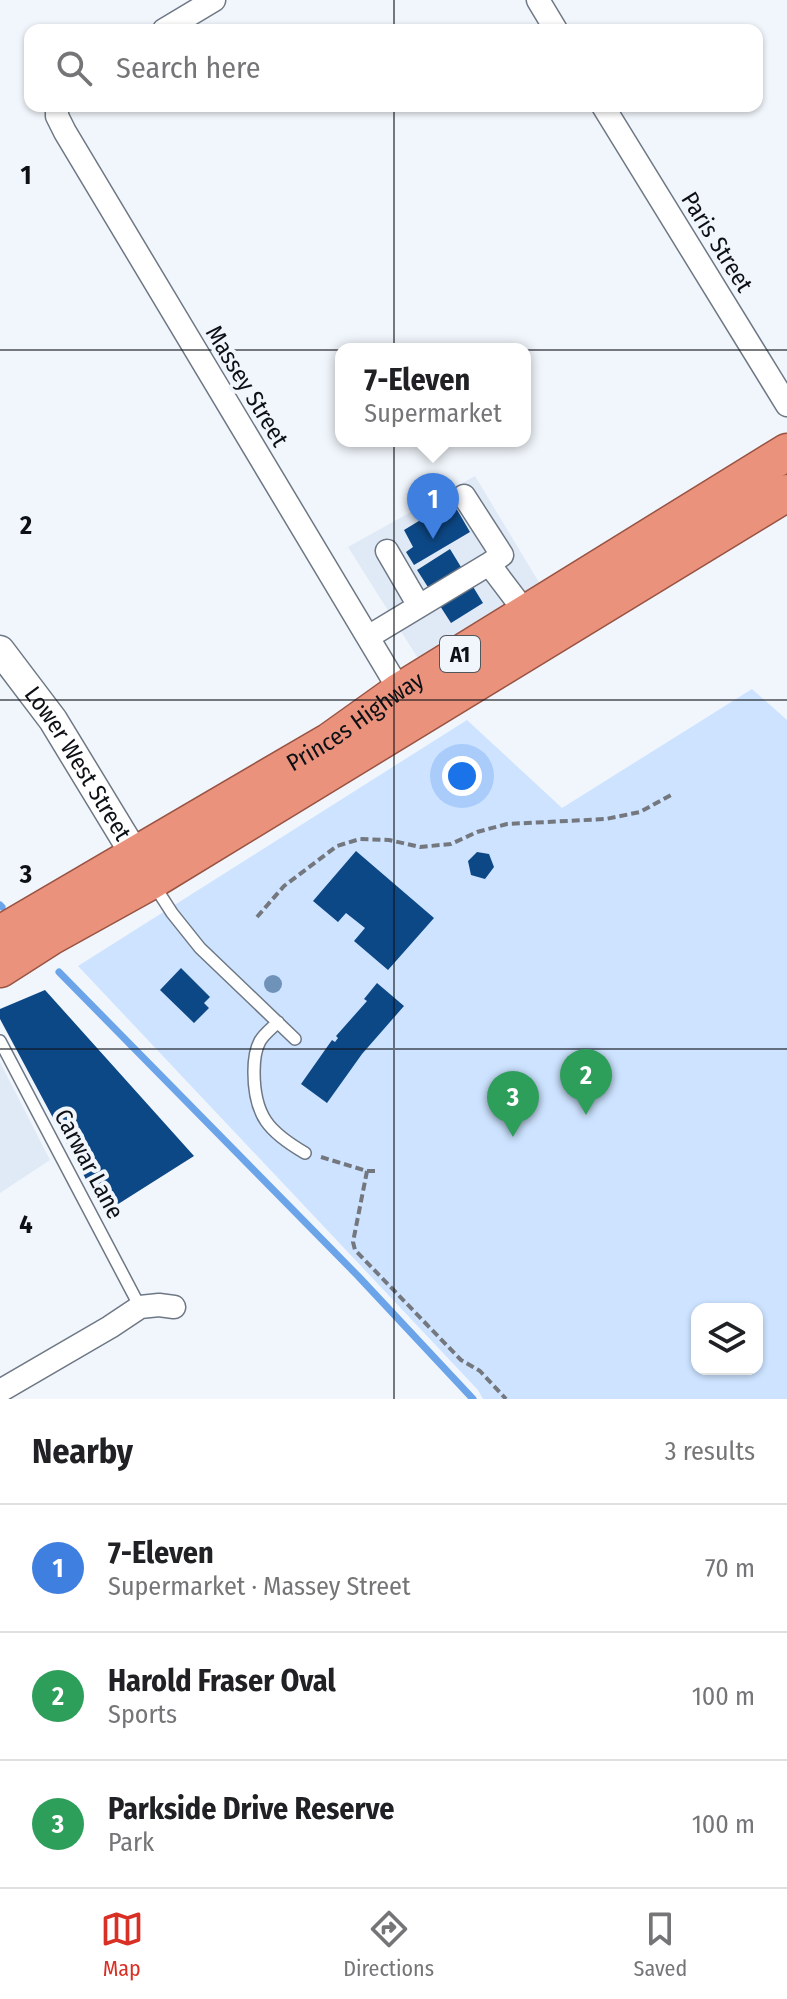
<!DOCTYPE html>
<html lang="en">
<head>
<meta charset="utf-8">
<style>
	body { margin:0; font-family:"Fira Sans Condensed",sans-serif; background:#f6f6f6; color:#202124 }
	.controls { position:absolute; right:24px; bottom:24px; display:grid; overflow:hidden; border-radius:16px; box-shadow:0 2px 6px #0004 }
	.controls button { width:72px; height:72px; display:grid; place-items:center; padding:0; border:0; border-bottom:2px solid #e0e0e0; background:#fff; color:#202124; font:40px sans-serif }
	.you { position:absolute; left:462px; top:776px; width:28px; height:28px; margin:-20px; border:6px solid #fff; border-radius:50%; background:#1a73e8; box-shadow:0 0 0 12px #1a73e833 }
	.badge { display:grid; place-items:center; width:52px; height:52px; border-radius:50%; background:#d93025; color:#fff; font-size:26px; font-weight:700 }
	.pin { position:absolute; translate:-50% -66px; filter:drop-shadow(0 2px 4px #0008) }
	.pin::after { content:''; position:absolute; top:42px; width:28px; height:24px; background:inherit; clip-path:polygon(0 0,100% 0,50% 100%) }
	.popup { position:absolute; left:335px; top:343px; width:196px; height:104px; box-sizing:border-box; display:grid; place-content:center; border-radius:16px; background:#fff; filter:drop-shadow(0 2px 6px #0005); font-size:26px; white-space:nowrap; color:#757577 }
	.popup b { font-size:30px; color:#202124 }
	.popup::after { content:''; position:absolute; left:50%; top:100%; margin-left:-16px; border:16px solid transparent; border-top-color:#fff }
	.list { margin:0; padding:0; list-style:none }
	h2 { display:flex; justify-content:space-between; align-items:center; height:104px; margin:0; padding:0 32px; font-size:34px }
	h2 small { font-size:26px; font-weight:400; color:#757577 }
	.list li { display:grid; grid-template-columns:52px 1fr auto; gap:24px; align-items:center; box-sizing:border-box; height:128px; padding:0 32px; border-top:2px solid #e0e0e0 }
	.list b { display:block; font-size:30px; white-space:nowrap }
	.list p { margin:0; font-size:26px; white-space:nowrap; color:#757577 }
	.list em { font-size:26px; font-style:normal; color:#757577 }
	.icon { flex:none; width:44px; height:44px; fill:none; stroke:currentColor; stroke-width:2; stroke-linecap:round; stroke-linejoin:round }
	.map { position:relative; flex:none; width:787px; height:1399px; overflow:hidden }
	.search { position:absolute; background:#fff; box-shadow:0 2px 6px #0004; left:24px; right:24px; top:24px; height:88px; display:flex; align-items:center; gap:20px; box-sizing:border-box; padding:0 28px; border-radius:16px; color:#757577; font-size:30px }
	.sheet { height:488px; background:#fff }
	nav { display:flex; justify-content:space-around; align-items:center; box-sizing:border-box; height:112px; border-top:2px solid #e0e0e0; background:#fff; font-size:22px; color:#757577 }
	nav a { display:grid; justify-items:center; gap:4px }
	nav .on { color:#d93025 }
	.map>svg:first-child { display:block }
	.built { fill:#e0eaf6 }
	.green { fill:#cde3ff; fill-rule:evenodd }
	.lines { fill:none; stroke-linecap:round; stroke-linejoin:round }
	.stream { stroke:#6ba4e9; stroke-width:7 }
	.building { fill:#0d4886 }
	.service-casing { stroke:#6e7885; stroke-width:14 }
	.minor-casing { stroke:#6e7885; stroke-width:25 }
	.tertiary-casing { stroke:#6e7885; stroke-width:31 }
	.trunk-casing { stroke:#995343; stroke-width:39 }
	.path { stroke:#74787e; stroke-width:4; stroke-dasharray:8 4; stroke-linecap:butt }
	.service { stroke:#fff; stroke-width:11 }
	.minor { stroke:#fff; stroke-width:22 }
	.tertiary { stroke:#fff; stroke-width:28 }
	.trunk { stroke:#ea927c; stroke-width:36 }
	.tree { fill:#6f93b8 }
	.grid { fill:none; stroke:#0d1116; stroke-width:2; stroke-opacity:0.55 }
	.labels { text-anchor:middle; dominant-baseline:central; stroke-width:8; stroke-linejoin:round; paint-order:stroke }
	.shield { fill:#f1f6fc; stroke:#51565b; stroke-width:2 }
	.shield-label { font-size:22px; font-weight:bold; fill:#0d1116 }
	.street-label { font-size:24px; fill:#0d1116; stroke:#f1f6fc }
	.grid-label { font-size:26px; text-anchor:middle; font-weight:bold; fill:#0d1116; stroke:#f1f6fc; stroke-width:8; stroke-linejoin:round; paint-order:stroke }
</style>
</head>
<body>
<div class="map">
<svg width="787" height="1399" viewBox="0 0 787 1399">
	<rect width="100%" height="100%" fill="#f1f6fc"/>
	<path class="built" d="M475,476L540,584L419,660L348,547Z
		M0,1062L50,1160L0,1193Z"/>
	<path class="green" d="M752,689L787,720V1399H483L478,1390L78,966L467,720L562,808ZM697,1309H757V1369H697Z"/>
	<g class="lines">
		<path class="stream" d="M0,905L2,907
			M59,972L358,1276L473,1399"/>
	</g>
	<path class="building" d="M452,501L470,532L414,565L406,552L413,547L404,530Z
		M450,549L483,603L451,623L417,570Z
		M356,851L434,918L388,970L354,941L365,928L346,913L338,922L313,901Z
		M477,852L489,854L494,867L485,879L471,875L468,861Z
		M181,968L210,997L204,1003L209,1008L194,1023L160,990Z
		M377,983L404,1006L362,1054L327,1103L301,1084L332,1040L335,1042L338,1038L336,1036L367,1001L364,999Z
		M45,990L194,1156L104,1213L0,1019V1009Z"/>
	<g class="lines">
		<g class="service-casing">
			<path id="service" d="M154,885L172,913L200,948L295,1039
				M278,1022C272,1028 264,1034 260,1041C255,1050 254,1063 254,1072C254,1116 269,1132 305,1153
				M0,1041L140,1307"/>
		</g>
		<g class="minor-casing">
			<path id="minor" d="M538,0L556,30
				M164,30L214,0
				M57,106V116L65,132L400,691
				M603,106L787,405
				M464,496L502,555L489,564
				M387,551L419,606
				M368,637L489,564L526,613
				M0,1391L110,1327L140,1307L159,1305L174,1307"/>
		</g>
		<g class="tertiary-casing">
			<g id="tertiary">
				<path id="s1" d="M0,650L53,720L146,873"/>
			</g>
		</g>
		<g class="trunk-casing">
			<g id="trunk">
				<path id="s2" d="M0,934L330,741L400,691L787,452"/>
				<path d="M0,969L50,937L151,881L787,493"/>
			</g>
		</g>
		<path class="path" d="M257,917L284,886L337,846L360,839L389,840L420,847L451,844L477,832L507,824L606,819L640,812L671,795
			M321,1157L367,1171L353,1242L355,1250L461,1360L480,1371L506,1399
			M367,1171H375"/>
		<use href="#service" class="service"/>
		<use href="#minor" class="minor"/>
		<use href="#tertiary" class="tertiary"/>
		<use href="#trunk" class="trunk"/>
	</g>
	<circle class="tree" cx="273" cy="984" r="9"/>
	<path class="grid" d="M394,0V30M394,106V1399M0,350H787M0,700H787M0,1049H787"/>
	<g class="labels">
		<rect class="shield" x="440" y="636" width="40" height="36" rx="6"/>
		<g class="shield-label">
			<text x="460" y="654">A1</text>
		</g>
		<g class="street-label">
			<text transform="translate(717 242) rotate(58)">Paris Street</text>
			<text transform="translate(247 386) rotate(59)">Massey Street</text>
			<text stroke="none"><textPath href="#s2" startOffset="414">Princes Highway</textPath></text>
			<text stroke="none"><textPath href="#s1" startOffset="138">Lower West Street</textPath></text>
			<text transform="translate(89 1164) rotate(62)">Carwar Lane</text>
		</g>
	</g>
	<g class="grid-label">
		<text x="26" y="184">1</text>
		<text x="26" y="534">2</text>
		<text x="26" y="883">3</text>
		<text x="26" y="1233">4</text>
	</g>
</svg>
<div class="controls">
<button><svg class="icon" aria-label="layers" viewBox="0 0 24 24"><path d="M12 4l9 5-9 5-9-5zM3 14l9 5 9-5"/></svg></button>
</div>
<div class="you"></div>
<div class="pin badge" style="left:433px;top:539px;background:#3f7fe0">1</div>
<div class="popup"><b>7-Eleven</b>Supermarket</div>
<div class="pin badge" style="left:586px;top:1115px;background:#2e9e5b">2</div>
<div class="pin badge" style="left:513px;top:1137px;background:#2e9e5b">3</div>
<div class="search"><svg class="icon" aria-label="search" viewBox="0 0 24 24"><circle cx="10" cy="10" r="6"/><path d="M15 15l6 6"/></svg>Search here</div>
</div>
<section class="sheet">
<h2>Nearby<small>3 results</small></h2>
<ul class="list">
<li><span class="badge" style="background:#3f7fe0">1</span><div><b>7-Eleven</b><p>Supermarket · Massey Street</p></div><em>70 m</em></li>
<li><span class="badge" style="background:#2e9e5b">2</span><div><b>Harold Fraser Oval</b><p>Sports</p></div><em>100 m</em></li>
<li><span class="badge" style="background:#2e9e5b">3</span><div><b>Parkside Drive Reserve</b><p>Park</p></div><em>100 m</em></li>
</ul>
</section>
<nav>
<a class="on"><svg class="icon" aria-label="map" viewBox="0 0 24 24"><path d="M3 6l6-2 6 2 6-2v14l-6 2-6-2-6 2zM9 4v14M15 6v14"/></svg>Map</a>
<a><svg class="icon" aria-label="directions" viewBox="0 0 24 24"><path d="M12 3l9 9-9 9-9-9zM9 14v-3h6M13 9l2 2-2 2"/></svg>Directions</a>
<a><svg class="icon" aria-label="saved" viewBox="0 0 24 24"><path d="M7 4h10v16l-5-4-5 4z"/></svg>Saved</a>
</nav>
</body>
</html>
